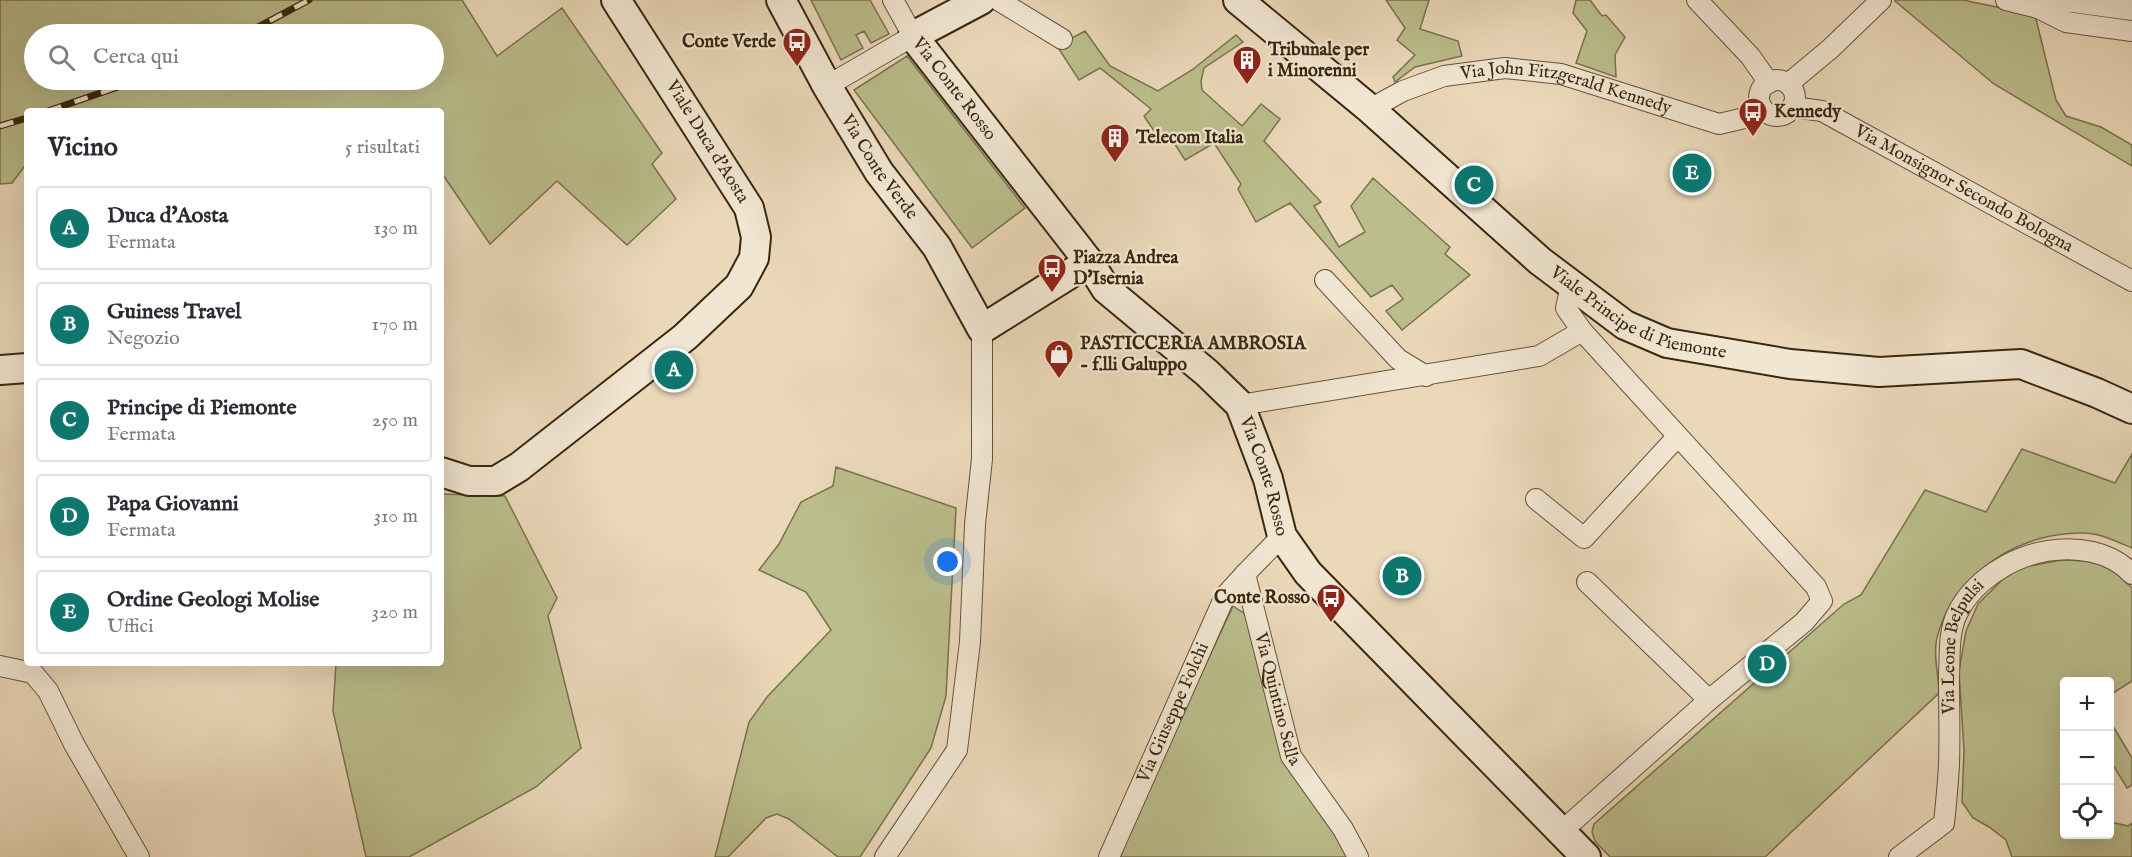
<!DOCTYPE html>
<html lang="it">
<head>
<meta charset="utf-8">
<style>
	body { margin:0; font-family:"IM FELL English",serif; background:#f7f7f7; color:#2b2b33 }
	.controls { position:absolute; right:18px; bottom:18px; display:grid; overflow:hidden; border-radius:6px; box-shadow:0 6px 24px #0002 }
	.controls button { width:54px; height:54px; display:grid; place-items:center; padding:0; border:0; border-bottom:2px solid #e1e1e2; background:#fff; color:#2b2b33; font:30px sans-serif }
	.you { position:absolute; left:948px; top:562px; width:21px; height:21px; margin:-15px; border:4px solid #fff; border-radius:50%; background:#1a73e8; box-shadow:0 0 0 9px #1a73e833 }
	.badge { display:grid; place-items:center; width:39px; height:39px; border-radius:50%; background:#0f766e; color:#fff; font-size:20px; font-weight:700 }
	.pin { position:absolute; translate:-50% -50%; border:3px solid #fff; box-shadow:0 2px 6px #0006 }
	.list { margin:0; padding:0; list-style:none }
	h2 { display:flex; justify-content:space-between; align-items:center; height:78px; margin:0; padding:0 24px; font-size:26px }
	h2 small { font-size:20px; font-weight:400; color:#7c7c81 }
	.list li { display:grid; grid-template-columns:39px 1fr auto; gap:18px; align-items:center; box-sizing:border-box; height:84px; margin:0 12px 12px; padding:0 12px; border:2px solid #e1e1e2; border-radius:6px }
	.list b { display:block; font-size:22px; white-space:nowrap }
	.list p { margin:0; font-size:20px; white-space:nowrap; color:#7c7c81 }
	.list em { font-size:20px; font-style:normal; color:#7c7c81 }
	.icon { flex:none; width:33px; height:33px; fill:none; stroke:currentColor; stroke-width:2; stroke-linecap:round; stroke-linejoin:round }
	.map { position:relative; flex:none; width:2132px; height:857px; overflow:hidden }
	.search { position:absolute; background:#fff; box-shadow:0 6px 24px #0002; left:24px; top:24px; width:420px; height:66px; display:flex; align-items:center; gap:15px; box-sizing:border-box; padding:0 21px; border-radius:33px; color:#7c7c81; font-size:22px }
	.panel { position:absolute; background:#fff; box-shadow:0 6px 24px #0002; left:24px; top:108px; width:420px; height:558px; border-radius:6px }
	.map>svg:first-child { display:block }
	.green { fill:#bbbd8c; stroke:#7a724e; stroke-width:1.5; fill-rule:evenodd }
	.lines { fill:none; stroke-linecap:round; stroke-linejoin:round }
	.street-casing { stroke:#65543a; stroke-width:22 }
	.secondary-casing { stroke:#39280f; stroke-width:32 }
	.street { stroke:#f1e6d2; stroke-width:20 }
	.secondary { stroke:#f1e6d2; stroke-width:28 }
	.rail-casing { stroke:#39280f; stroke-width:7 }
	.rail { stroke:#f1e6d2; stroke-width:4.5; stroke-dasharray:14; stroke-linecap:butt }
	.labels { text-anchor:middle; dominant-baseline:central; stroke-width:4.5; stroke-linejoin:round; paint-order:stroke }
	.poi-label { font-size:18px; font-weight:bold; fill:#39280f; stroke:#f1e6d2; text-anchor:start }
	.street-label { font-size:18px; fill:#39280f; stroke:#f1e6d2 }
</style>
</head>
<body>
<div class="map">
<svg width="2132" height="857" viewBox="0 0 2132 857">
	<rect width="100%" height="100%" fill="#ead8b9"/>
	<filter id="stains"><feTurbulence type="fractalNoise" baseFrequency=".00333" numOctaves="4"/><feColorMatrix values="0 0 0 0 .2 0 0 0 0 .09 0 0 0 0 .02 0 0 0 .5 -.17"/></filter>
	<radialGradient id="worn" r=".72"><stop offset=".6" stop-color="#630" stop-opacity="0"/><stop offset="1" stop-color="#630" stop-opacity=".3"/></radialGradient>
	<path class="green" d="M0,0H462L497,56L562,8L662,153L652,164L676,199L627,245L557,181L490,244L441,172V111H27V163L12,183L0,184ZM34,34H434V80H34Z
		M811,0H870L889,34L871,43L864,31L856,35L863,48L841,60Z
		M1386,0H1429L1420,29L1458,41L1462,56L1415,67L1395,82L1393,77L1415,55L1397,40L1405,28Z
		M1576,0H1590L1602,16L1606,15L1625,37L1615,55L1616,77L1576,63L1587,31L1573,13Z
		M1896,0H1963L2035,15L2056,100L2066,116L2101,127L2132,145V166L1994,84L1895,1Z
		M1085,31L1110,66L1158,91L1192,70L1236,35L1243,42L1204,68L1201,81L1202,90L1242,126L1261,104L1280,119L1264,141L1321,202L1314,206L1339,247L1365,232L1351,206L1373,178L1450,247L1445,254L1470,275L1402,330L1386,311L1403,299L1392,285L1371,297L1290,203L1256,222L1238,189L1241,184L1214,143L1185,160L1169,135L1160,140L1144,116L1151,109L1100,68L1079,80L1057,46Z
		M907,56L1025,208L972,248L854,90Z
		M2022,449L2115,483L2132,454V548C2117,542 2100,533 2084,533C2021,531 1952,574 1937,638C1933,653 1938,673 1939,689L1938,694L1765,857H1610L1595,841L1592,832L1594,824L1844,604L1861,595L1925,490L1986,512Z
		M836,467L956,508L946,696L931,748L860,857H838L789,819L777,814L766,818L728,857H715L749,722L767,697L831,630L806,592L759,570L779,544L801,502L833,486Z
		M441,494L505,496L557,598L548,616L581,748L536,787L409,857H366L333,711L336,663H441Z
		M2061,560C2094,560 2108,563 2132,588V681L2110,695V682H2064V834H2110V822L2128,826L2132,823V857H2012L2006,840L1989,827L1973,818L1962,802L1964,751L1959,671L1966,631L1978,604L2002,580L2020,568Z
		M1233,606L1248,616L1284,756L1349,857H1116Z
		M2110,721L2132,758V785L2127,788L2110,760Z"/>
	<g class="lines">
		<g class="street-casing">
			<g id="street">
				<path d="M998,0L1062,39"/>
				<path d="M1697,0L1750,56L1769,83"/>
				<path d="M2006,0L2038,8L2066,22L2132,31"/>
				<path d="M2038,8L2073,2L2132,10"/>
				<circle cx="1777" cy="98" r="18"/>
				<path d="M1788,84L1830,49L1881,0"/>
				<path d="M827,86L913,36L893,0"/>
				<path id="s1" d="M1792,107L1822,111L2132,281"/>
				<path id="s2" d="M1370,109L1403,91L1444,76L1505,68L1561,74L1719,124L1749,117L1763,109"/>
				<path d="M1325,280L1398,359L1426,376"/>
				<path d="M1240,405L1539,356L1582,331"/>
				<path d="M1536,499L1584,538L1677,437"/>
				<path id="s3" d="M1282,536L1245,574L1291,756L1343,829L1358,857"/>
				<path d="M1587,582L1709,700"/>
				<path d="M0,666L33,673L48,691L74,744L139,857"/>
				<path d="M1562,831L1709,700L1804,622L1822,601L1816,587L1582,331L1566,308L1571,285"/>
				<path d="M885,857L957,750L970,642L975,524L982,459V329"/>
				<path id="s4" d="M1109,857L1225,596L1245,574"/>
				<path id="s5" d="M1899,857L1944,823C1946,804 1948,784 1949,764C1950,735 1949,706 1949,677C1950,657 1948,633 1957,614C1973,581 2011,557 2047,551C2076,546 2111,551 2132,574"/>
			</g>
		</g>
		<g class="secondary-casing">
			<g id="secondary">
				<path id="s6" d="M781,0L827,86L879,172L937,247L982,329L1089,262"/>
				<path id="s7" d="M981,0L913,36L1089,262L1106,289L1207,373L1240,405L1268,479L1282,536L1308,573L1586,857"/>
				<path id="s8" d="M1238,0L1370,109L1540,261L1625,325L1667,343L1790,364L1879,372L2021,364L2097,393L2132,409"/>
				<path d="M0,370L27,368"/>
				<path d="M441,472L469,481H496L519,467L685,337L739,286L754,258L756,237L749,208L616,0"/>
			</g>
		</g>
		<use href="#street" class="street"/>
		<use href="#secondary" class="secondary"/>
		<g class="rail-casing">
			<path id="rail" d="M245,34L309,0
				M48,111L138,80
				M0,126L27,118"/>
		</g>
		<use href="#rail" class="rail"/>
	</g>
	<defs>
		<g id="bus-pin" transform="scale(1.5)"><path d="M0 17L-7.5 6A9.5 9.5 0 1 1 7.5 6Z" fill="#8f2418" stroke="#f1e6d2"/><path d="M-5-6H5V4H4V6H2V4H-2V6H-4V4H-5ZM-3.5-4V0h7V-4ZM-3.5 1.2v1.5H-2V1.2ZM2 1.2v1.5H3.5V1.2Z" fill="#fff"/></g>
		<g id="building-pin" transform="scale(1.5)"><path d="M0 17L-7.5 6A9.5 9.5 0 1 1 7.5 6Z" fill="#8f2418" stroke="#f1e6d2"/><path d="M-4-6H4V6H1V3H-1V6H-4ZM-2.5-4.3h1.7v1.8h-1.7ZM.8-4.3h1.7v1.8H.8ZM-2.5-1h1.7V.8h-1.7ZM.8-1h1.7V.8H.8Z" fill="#fff"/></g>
		<g id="shop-pin" transform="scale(1.5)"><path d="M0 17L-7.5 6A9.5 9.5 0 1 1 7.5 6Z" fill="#8f2418" stroke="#f1e6d2"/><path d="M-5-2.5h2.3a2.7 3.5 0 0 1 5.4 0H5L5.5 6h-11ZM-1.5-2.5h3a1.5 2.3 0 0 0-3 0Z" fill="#fff"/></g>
	</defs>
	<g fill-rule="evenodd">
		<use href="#bus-pin" x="797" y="42"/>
		<use href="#building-pin" x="1247" y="60"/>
		<use href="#bus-pin" x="1753" y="112"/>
		<use href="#building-pin" x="1115" y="138"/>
		<use href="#bus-pin" x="1052" y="268"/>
		<use href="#shop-pin" x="1059" y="354"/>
		<use href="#bus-pin" x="1331" y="598"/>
	</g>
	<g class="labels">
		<g class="poi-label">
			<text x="776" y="42" text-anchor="end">Conte Verde</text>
			<text x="1268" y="50">Tribunale per<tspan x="1268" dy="21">i Minorenni</tspan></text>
			<text x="1774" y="112">Kennedy</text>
			<text x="1136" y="138">Telecom Italia</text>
			<text x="1073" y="258">Piazza Andrea<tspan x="1073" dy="21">D'Isernia</tspan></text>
			<text x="1080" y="344">PASTICCERIA AMBROSIA<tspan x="1080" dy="21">- f.lli Galuppo</tspan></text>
			<text x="1310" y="598" text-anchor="end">Conte Rosso</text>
		</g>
		<g class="street-label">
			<text stroke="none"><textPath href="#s7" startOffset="144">Via Conte Rosso</textPath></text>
			<text stroke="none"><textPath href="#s2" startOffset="206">Via John Fitzgerald Kennedy</textPath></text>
			<text transform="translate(707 142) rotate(58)">Viale Duca d'Aosta</text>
			<text stroke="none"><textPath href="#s6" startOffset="194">Via Conte Verde</textPath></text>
			<text stroke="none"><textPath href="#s1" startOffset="192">Via Monsignor Secondo Bologna</textPath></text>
			<text stroke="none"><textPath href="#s8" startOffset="513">Viale Principe di Piemonte</textPath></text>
			<text stroke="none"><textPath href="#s7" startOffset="648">Via Conte Rosso</textPath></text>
			<text stroke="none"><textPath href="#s5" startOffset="236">Via Leone Belpulsi</textPath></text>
			<text stroke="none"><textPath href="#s3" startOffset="182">Via Quintino Sella</textPath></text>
			<text stroke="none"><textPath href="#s4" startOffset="158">Via Giuseppe Folchi</textPath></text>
		</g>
	</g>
	<rect width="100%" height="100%" filter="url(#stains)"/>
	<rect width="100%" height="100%" fill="url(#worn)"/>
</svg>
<div class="controls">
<button>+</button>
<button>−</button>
<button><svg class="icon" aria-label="locate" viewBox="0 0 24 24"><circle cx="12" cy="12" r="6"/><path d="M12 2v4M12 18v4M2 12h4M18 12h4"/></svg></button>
</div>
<div class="you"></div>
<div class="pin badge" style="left:674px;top:370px">A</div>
<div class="pin badge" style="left:1402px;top:576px">B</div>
<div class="pin badge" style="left:1474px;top:185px">C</div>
<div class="pin badge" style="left:1767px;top:664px">D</div>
<div class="pin badge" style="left:1692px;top:173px">E</div>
<div class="search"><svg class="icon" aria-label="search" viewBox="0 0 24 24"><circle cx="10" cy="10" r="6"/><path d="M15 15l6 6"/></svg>Cerca qui</div>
<section class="panel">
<h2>Vicino<small>5 risultati</small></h2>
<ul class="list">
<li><span class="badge">A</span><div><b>Duca d'Aosta</b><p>Fermata</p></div><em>130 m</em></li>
<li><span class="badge">B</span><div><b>Guiness Travel</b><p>Negozio</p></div><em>170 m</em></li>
<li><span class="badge">C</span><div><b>Principe di Piemonte</b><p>Fermata</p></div><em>250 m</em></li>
<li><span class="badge">D</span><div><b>Papa Giovanni</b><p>Fermata</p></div><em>310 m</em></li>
<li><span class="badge">E</span><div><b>Ordine Geologi Molise</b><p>Uffici</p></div><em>320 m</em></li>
</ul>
</section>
</div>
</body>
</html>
